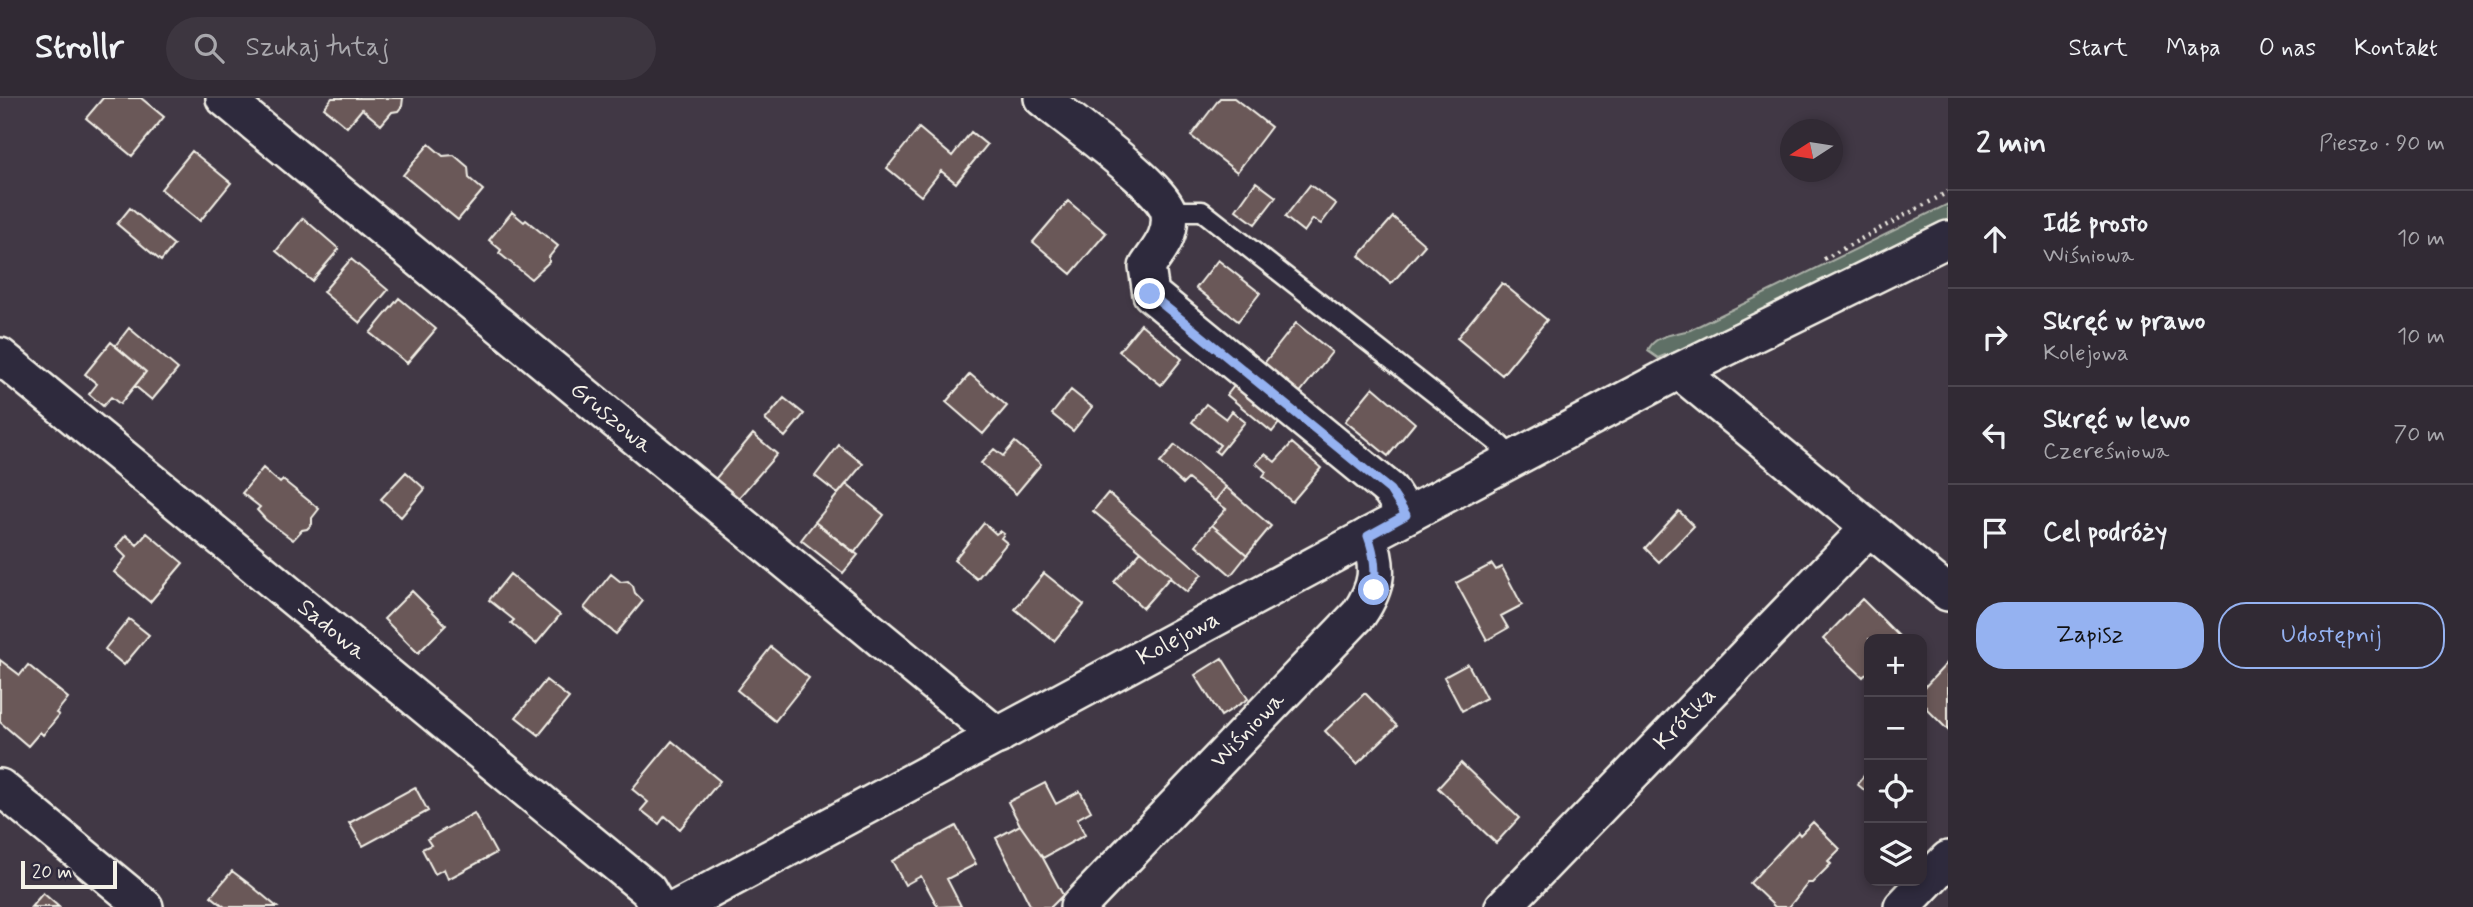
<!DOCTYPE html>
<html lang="pl">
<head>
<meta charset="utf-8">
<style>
	body { margin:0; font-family:Mynerve,sans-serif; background:#3d3640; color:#f1f3f6 }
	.controls { position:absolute; right:21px; bottom:21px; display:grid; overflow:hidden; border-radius:14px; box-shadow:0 4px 10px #0003 }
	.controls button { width:63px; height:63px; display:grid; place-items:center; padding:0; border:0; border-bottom:2px solid #4c464f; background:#312a34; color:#f1f3f6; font:35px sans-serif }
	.compass { position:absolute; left:1780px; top:21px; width:63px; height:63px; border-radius:50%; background:#312a34; box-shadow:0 4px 10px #0003; rotate:258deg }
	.scale { position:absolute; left:21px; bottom:18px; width:96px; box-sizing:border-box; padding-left:7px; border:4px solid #f4f1e8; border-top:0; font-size:19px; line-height:24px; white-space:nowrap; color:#f4f1e8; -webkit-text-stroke:5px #2f2a3d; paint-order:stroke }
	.stop { position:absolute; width:21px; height:21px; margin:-16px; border:5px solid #95b2f1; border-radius:50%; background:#fff }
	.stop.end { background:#95b2f1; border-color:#fff; box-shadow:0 2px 7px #0008 }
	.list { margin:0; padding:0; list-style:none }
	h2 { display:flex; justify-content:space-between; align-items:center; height:91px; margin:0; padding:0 28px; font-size:30px }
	h2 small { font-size:23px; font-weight:400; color:#a8a7ac }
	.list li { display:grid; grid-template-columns:46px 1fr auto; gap:21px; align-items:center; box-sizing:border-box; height:98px; padding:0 28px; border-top:2px solid #4c464f }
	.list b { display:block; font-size:26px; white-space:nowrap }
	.list p { margin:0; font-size:23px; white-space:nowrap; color:#a8a7ac }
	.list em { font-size:23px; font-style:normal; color:#a8a7ac }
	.actions { display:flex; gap:14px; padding:21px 28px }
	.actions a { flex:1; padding:16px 0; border:2px solid #95b2f1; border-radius:28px; text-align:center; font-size:24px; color:#95b2f1 }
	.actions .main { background:#95b2f1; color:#111 }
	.icon { flex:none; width:38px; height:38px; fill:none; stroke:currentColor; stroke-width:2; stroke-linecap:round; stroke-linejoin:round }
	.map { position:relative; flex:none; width:1948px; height:809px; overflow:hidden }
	header { display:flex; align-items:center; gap:42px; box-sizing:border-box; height:98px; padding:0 35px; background:#312a34; border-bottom:2px solid #4c464f }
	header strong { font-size:33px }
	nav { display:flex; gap:38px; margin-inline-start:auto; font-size:24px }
	.search { width:490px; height:63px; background:#3d3640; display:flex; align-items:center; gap:18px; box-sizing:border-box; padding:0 24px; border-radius:38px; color:#a8a7ac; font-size:26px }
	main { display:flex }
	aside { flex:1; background:#312a34 }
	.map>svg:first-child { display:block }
	.grass { fill:#5f6f66; stroke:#aab0a7; stroke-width:2 }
	.building { fill:#6b5859; stroke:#f4f1e8; stroke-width:2 }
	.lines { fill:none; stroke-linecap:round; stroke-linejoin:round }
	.service-casing { stroke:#f4f1e8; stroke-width:23 }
	.minor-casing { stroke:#f4f1e8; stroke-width:40 }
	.path { stroke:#f4f1e8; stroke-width:4.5; stroke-dasharray:2 5; stroke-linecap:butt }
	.service { stroke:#2f2a3d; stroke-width:18 }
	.minor { stroke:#2f2a3d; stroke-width:35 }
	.route { stroke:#95b2f1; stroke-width:9 }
	.labels { text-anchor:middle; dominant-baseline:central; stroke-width:5; stroke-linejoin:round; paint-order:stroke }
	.street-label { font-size:24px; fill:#f4f1e8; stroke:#2f2a3d }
</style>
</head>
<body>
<header>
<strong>Strollr</strong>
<div class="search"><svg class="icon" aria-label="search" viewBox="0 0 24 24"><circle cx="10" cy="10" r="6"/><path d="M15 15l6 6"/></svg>Szukaj tutaj</div>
<nav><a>Start</a><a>Mapa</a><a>O nas</a><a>Kontakt</a></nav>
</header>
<main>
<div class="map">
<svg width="1948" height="809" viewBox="0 0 1948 809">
	<rect width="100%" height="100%" fill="#413845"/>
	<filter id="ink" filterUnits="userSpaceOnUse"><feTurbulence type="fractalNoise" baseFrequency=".0143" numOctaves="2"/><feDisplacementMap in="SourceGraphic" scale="14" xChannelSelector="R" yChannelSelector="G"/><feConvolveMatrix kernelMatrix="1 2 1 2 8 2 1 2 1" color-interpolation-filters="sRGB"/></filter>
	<g filter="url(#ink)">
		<path class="grass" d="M1948,106V127L1670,265L1665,257L1658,260L1648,253C1653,237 1676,236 1690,232Z"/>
		<path class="building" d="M103,0H141L164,19L132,58L86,20Z
			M332,0H403L402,8L398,13L392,14L381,27L362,11L347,29L324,10Z
			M1220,0H1234L1271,29L1237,74L1191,38Z
			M919,30L952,58L971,34L987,47L956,85L941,73L921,98L887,70Z
			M429,46L443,58L454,57L468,69L469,80L483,92L458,122L403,77Z
			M192,53L231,85L200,123L161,91Z
			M1256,84L1276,99L1255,126L1236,112Z
			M1310,87L1336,106L1321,126L1313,121L1304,134L1285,119Z
			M1068,103L1106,135L1071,176L1033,144Z
			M130,110L174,147L161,163L117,126Z
			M512,114L524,124L526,122L558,148L549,159V164L531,181L499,155L501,152L489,142Z
			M1393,119L1425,147L1391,186L1359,158Z
			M303,120L339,151L312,183L276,153Z
			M351,161L388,192L360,225L323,194Z
			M1218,162L1260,195L1238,223L1196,190Z
			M1502,185L1547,222L1502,277L1457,240Z
			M399,200L436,231L407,265L370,235Z
			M1296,225L1332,254L1298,297L1262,268Z
			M1141,226L1182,261L1161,287L1119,253Z
			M129,230L178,271L152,302L135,288L146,274L115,248Z
			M111,244L146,274L120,306L111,299L103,308L89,296L97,286L85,276Z
			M970,276L1007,308L983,336L946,304Z
			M1238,283L1283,320L1272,334L1227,297Z
			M1373,289L1415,325L1388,358L1345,323Z
			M1071,292L1092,309L1073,333L1052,316Z
			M784,300L804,316L785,339L765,322Z
			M1206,306L1226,321L1232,313L1245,324L1219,356L1215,353L1220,347L1192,324Z
			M753,336L777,356L734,405L711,386Z
			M1015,344L1041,366L1016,396L981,365L994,351L1003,358Z
			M1292,345L1321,370L1292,404L1263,378L1266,374L1256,365L1265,356L1275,364Z
			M839,347L863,366L838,396L815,378Z
			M1175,347L1226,389L1215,403L1188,381L1183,386L1160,365Z
			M263,370L280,385L283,382L319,411L312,420V426L307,431L302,432L293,442L266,422L257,412L260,409L242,395Z
			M406,374L425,391L401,419L381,401Z
			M846,386L884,417L854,455L815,424Z
			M1226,389L1271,428L1247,457L1212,427L1226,411L1215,403Z
			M1108,395L1202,476L1187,494L1170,480L1171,478L1093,413Z
			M1679,413L1694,428L1659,464L1645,450Z
			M815,424L858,457L843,475L801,442Z
			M984,425L996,436L1000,433L1004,436L1001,440L1007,445L977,481L954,462Z
			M1212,427L1247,457L1231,477L1196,447Z
			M147,435L183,465L150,504L114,474L126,459L116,449L126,437L137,447Z
			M1141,453L1171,478L1143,510L1114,484Z
			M1492,466L1496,472L1502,469L1522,507L1501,518L1508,530L1487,542L1456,485Z
			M1044,475L1084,507L1054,543L1015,511Z
			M510,476L560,517L536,546L511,525L514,522L489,502Z
			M611,476L621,484L628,483L633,488L635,495L643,503L616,536L584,510Z
			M412,493L446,527L418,555L384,521Z
			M1862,501L1901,540L1869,541V573L1863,579L1823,541Z
			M129,521L149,537L124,567L105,551Z
			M771,549L809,580L775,623L737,592Z
			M1222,560L1248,601L1221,618L1195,577Z
			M0,562L20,577L28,567L68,600L56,615L59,617L43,637L40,634L28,648L0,624Z
			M1948,564V632L1926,610L1927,609L1922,603V592Z
			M1468,566L1486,600L1462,613L1444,579Z
			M546,582L569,600L539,637L516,619Z
			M1365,595L1397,628L1357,666L1325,633Z
			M672,643L720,683L680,731L665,718L659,726L641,712L648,704L632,691Z
			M1461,665L1519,720L1496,745L1438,690Z
			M1869,672V696L1857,686Z
			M1045,685L1056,706L1080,693L1091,713L1077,721L1085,737L1043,760L1020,727L1008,704Z
			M415,689L428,713L363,748L349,725Z
			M474,715L496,755L448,781L444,771L435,776L422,751L431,747L427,741Z
			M1813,724L1840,751L1828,763L1831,766L1812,785H1808L1789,809H1775L1750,785L1798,734L1800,737Z
			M1020,727L1043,760L1063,797L1051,809H1031L996,740Z
			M956,728L976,766L947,781L961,808L938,809L921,778L905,787L892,763Z
			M232,773L248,785L277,809H225L211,798Z
			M43,795L59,809H31Z"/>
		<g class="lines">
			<g class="service-casing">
				<path id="service" d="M1169,113H1202L1499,346L1514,361"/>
			</g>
			<g class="minor-casing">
				<g id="minor">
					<path id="s1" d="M224,0L998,638"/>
					<path d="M1042,0C1065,19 1166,91 1169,116C1172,138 1158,152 1147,169L1151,196L1390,392L1406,417"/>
					<path id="s2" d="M0,258L648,792L658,809"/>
					<path d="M1679,273L1948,495"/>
					<path d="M0,689L145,809"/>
					<path id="s3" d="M679,809L1368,438L1679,273L1948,141"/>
					<path id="s4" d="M1078,809L1359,516C1378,488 1380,470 1368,438"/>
					<path id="s5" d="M1503,809L1868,431"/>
					<path d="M1902,809L1948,761"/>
				</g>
			</g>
			<path class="path" d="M1824,161L1948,94"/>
			<use href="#service" class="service"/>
			<use href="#minor" class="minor"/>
		</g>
	</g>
	<g class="lines" filter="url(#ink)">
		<path class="route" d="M1150,196L1390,392L1406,417L1368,438C1375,457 1376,472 1374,492"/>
	</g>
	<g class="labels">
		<g class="street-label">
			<text stroke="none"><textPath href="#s1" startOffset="502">Gruszowa</textPath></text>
			<text stroke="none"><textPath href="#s2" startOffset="430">Sadowa</textPath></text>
			<text stroke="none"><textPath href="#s3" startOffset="567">Kolejowa</textPath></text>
			<text stroke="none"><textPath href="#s5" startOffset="262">Krótka</textPath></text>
			<text stroke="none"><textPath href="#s4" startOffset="245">Wiśniowa</textPath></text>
		</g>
	</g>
</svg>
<div class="controls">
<button>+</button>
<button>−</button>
<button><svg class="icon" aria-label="locate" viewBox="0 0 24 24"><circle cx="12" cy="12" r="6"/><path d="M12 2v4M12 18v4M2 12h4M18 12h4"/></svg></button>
<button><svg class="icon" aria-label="layers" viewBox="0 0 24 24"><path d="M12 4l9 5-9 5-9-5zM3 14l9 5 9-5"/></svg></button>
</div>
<svg class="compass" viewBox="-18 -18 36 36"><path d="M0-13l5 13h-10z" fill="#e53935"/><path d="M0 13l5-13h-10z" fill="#a8a7ac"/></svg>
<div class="scale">20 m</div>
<div class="stop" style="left:1374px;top:492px"></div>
<div class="stop end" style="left:1150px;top:196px"></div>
</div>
<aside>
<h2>2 min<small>Pieszo · 90 m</small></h2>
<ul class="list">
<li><svg class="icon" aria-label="ahead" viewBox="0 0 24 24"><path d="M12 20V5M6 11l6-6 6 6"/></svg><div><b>Idź prosto</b><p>Wiśniowa</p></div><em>10 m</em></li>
<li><svg class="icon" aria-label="right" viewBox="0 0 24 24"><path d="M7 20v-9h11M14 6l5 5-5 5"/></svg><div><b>Skręć w prawo</b><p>Kolejowa</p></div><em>10 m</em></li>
<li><svg class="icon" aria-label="left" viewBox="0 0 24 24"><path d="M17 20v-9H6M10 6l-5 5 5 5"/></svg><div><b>Skręć w lewo</b><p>Czereśniowa</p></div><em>70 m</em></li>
<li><svg class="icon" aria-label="arrive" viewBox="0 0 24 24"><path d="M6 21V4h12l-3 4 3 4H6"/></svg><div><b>Cel podróży</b></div></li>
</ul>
<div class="actions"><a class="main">Zapisz</a><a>Udostępnij</a></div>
</aside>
</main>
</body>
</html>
